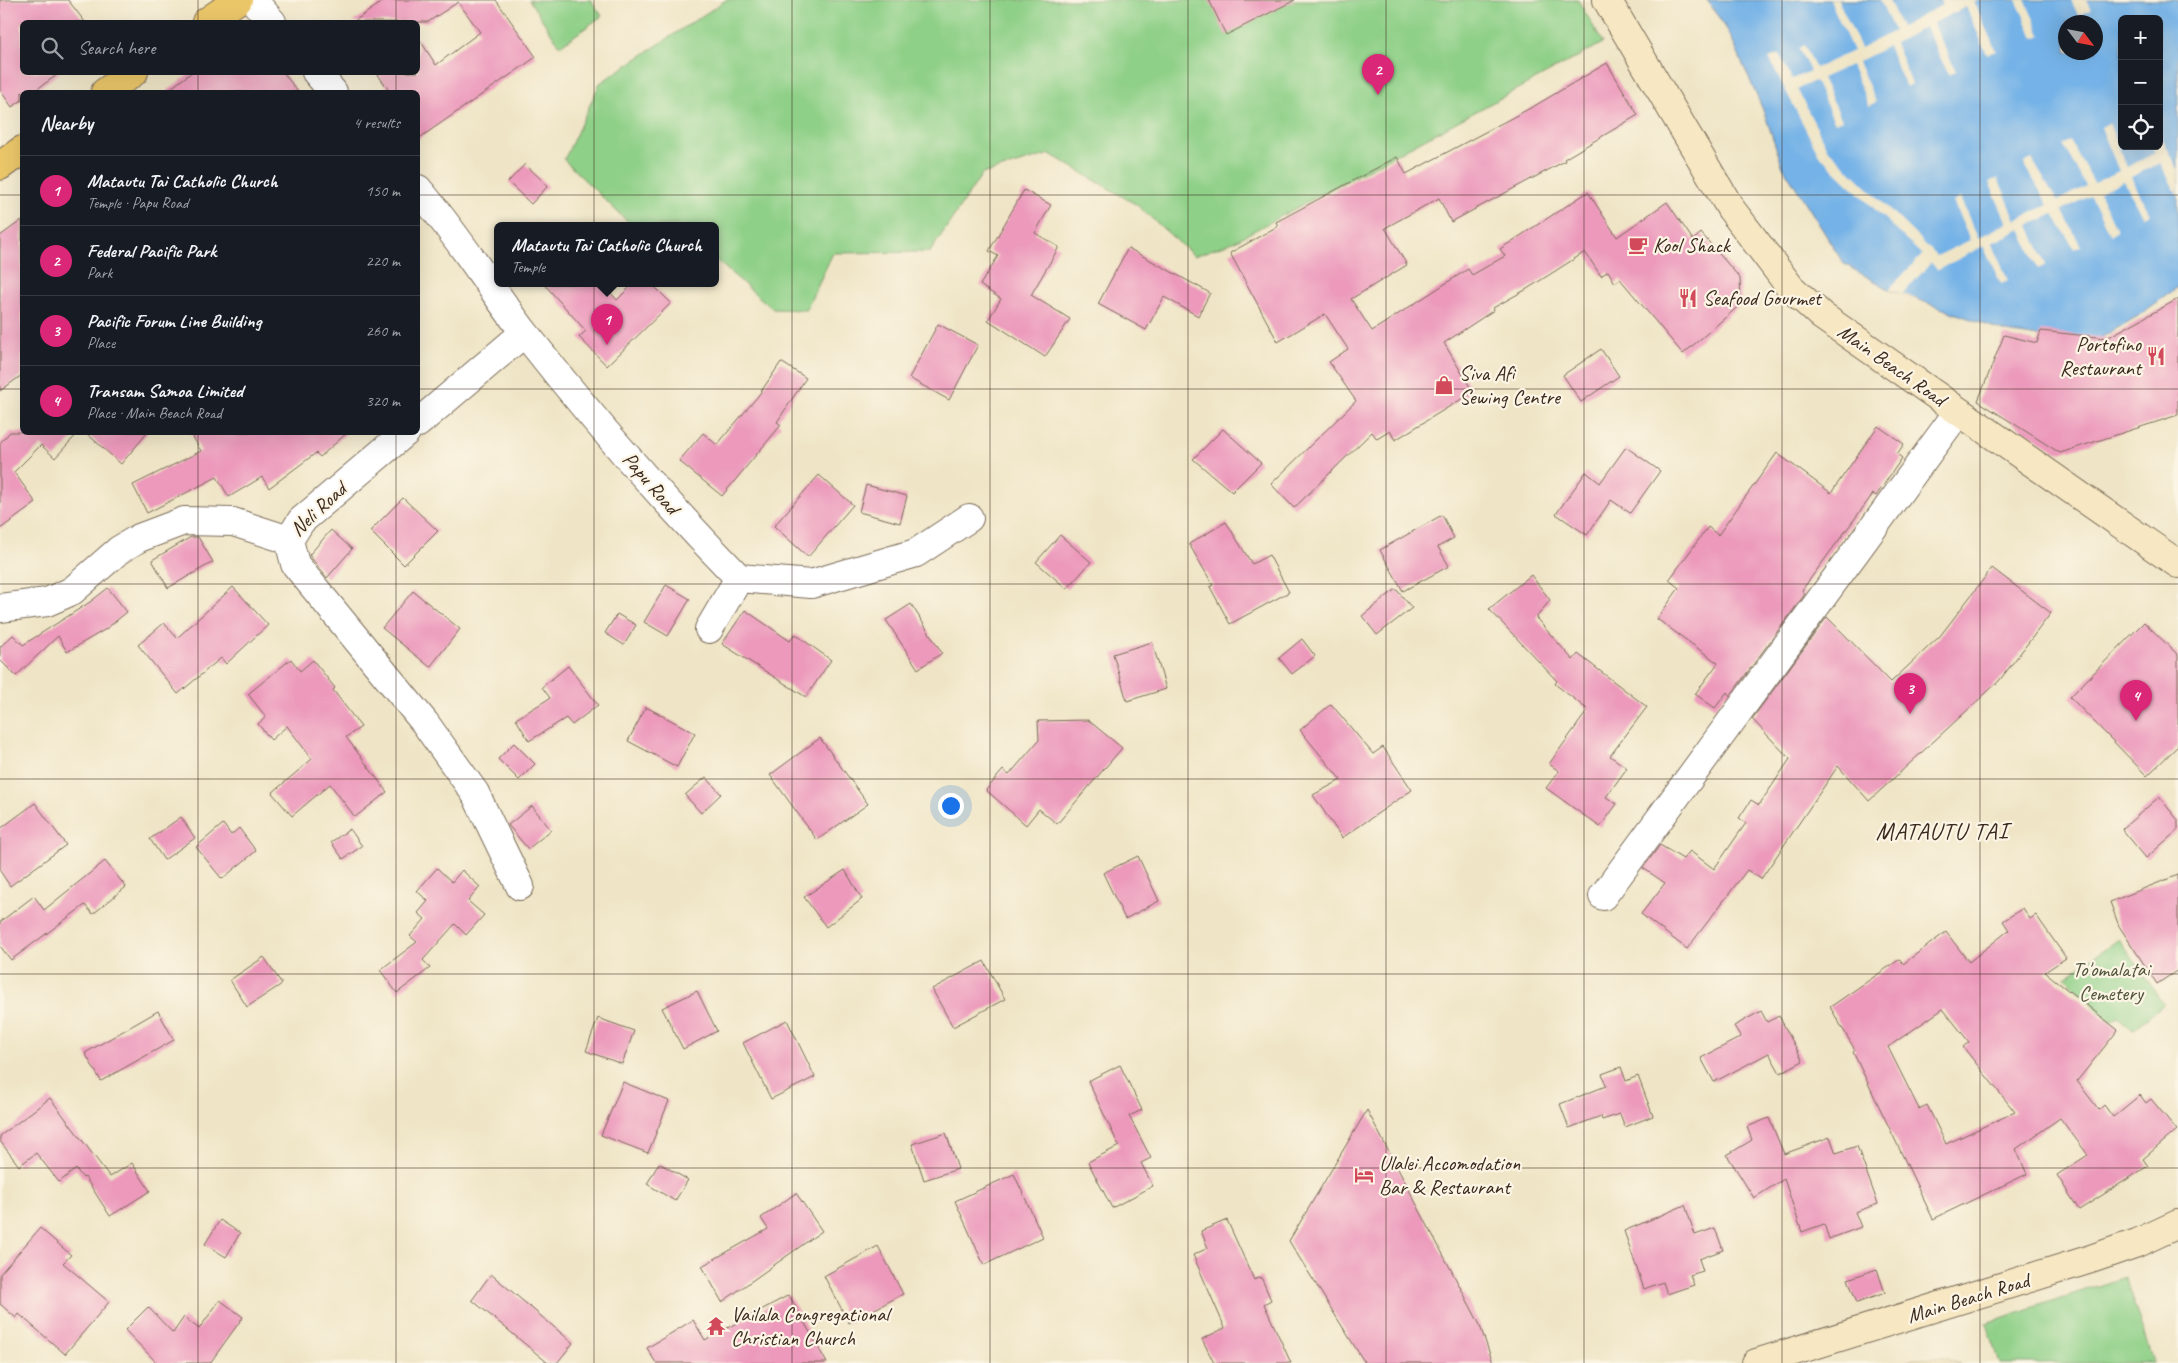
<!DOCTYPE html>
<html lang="en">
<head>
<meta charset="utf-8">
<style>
	body { margin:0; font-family:Caveat,sans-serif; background:#20242c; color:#f1f3f6 }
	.controls { position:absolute; right:15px; top:15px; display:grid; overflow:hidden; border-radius:8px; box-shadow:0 5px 20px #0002 }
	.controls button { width:45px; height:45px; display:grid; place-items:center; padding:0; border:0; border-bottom:1px solid #363941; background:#171b24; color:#f1f3f6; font:25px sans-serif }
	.compass { position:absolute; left:2058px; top:15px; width:45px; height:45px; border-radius:50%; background:#171b24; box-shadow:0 5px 20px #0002; rotate:122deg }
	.you { position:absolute; left:950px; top:805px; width:18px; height:18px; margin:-12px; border:4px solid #fff; border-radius:50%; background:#1a73e8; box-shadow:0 0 0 8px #1a73e833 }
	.badge { display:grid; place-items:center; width:32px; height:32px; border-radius:50%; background:#db2777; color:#fff; font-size:16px; font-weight:700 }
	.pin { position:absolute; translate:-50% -41px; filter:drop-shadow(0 1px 2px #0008) }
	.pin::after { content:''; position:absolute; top:26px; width:18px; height:15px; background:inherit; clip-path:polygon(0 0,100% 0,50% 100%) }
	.popup { position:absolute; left:494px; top:222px; width:225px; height:65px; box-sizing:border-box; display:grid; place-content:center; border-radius:8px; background:#171b24; filter:drop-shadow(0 1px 4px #0005); font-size:16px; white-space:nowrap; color:#9ea1a6 }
	.popup b { font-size:19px; color:#f1f3f6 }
	.popup::after { content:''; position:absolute; left:50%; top:100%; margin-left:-10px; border:10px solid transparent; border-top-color:#171b24 }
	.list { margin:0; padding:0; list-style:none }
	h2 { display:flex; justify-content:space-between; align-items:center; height:65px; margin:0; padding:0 20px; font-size:21px }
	h2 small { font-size:16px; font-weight:400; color:#9ea1a6 }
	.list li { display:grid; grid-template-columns:32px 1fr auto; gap:15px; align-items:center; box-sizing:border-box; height:70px; padding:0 20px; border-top:1px solid #363941 }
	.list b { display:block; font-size:19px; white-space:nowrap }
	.list p { margin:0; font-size:16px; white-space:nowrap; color:#9ea1a6 }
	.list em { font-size:16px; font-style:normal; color:#9ea1a6 }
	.icon { flex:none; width:28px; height:28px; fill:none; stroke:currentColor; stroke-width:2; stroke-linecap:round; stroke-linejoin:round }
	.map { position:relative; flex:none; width:2178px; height:1363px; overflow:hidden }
	.search { position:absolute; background:#171b24; box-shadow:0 5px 20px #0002; left:20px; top:20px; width:400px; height:55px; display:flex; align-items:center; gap:12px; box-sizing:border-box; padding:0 18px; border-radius:8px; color:#9ea1a6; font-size:19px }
	.panel { position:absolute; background:#171b24; box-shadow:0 5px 20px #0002; left:20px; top:90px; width:400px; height:345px; border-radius:8px }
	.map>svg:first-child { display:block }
	.green { fill:#8fd088; stroke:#657d53 }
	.sand { fill:#eeda9e; stroke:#94825e }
	.water { fill:#74b2e7; stroke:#586e82; fill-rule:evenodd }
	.pier { fill:#efe5c6 }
	.building { fill:#ec99bb; fill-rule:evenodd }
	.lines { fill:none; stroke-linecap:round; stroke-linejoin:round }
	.street-casing { stroke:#7a6b59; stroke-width:30 }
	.secondary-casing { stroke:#7a6b59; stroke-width:30 }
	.primary-casing { stroke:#7a6b59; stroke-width:30 }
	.street { stroke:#fff; stroke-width:28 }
	.secondary { stroke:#f7e8c3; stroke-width:28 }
	.primary { stroke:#eac669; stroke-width:28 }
	.grid { fill:none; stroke:#3b2a1e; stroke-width:1; stroke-opacity:0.55 }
	.labels { text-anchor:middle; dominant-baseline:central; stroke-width:4.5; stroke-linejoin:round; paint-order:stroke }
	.poi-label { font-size:21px; fill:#3b2a1e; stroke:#fcf5e5; text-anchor:start }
	.street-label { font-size:21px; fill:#3b2a1e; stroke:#fcf5e5 }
	.park-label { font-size:21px; fill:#505438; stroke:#fcf5e5 }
	.quarter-label { font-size:24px; letter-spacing:1px; fill:#3b2a1e; stroke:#fcf5e5 }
</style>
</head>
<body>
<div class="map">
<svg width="2178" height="1363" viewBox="0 0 2178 1363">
	<rect width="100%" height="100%" fill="#fcf5e5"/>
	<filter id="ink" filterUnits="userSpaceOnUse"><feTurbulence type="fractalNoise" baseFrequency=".02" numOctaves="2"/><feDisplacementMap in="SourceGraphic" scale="10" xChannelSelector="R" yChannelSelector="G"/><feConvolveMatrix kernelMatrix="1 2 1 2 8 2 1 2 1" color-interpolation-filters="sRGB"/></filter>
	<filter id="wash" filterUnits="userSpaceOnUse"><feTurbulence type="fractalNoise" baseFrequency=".0096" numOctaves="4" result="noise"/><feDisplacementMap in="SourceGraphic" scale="20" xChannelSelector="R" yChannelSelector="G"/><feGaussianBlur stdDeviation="1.12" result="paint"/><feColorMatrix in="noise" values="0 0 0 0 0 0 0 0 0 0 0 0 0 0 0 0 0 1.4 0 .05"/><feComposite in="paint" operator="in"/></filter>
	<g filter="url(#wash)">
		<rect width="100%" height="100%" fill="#efe5c6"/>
		<path class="green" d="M529,0H591L602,16L560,46Z
			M726,0H1578L1603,43L1233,242L1194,256L1137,205L1050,154L982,174L930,252L833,253L806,310L773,309L716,260V226H632L564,160L600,83Z
			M2119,939L2164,1004L2133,1030L2118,1017L2110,1022L2065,977Z
			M2125,1277L2153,1363H1999L1986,1323Z"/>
		<path class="sand" d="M1943,1358L1960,1363H1904L1915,1359Z"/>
		<path class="water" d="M1707,0H2178V287L2138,316L2089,345L2006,332L1889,289L1844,264L1782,165L1764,112L1728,31ZM2122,19H2159V146H2122ZM2066,22H2096V52H2066Z"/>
		<path class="pier" d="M1830,0H1838L1861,48L1894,31L1880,0H1889L1901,27L1942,5L1940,0H1978L1974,2L1996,51L1987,54L1966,7L1933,23L1956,71L1949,75L1925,27L1895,43L1912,84L1906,87L1888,46L1858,62L1876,102L1869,106L1851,65L1822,78L1842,120L1835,123L1815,81L1797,89L1827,148L1937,256L1970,240L1953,202L1960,198L1978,238L2007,223L1989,182L1998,178L2016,220L2048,205L2024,163L2032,159L2057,201L2086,186L2063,145L2070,141L2094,183L2119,171L2101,127L2109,123L2127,167L2155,153L2152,146H2159V132L2178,169V196L2160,163L2131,177L2150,214L2143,217L2124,181L2099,192L2117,230L2110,235L2091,196L2062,210L2081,246L2074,249L2054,214L2029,225L2046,265L2038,269L2021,229L1992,243L2008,281L2001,284L1983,246L1938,270L1931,263L1903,293L1928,304L1889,289L1922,255L1819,155L1769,58L1779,54L1792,79L1810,71L1798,48L1804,45L1816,68L1853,51Z
			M2016,0H2025L2041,35L2034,38Z
			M2071,0H2086L2091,10L2078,15Z"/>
		<g id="blocks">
			<path class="building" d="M0,0H68L85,22H22V72H61L33,92H22V100L12,107L0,90Z
				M385,0H496L536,57L418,139V92H390L376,72H418V37L436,65L480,32L458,2L428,22H353Z
				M1209,0H1295L1226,35Z
				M1607,63L1638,115L1564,159L1565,161L1451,222L1439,198L1385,228L1407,265L1351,299L1372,331L1468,269L1472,275L1505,256L1500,249L1588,192L1617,237L1667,202L1693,240L1701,233L1740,278L1741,304L1683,354L1620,279L1615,283L1608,271L1601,276L1585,252L1527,289L1493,308L1494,310L1444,343L1473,392L1395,440L1390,431L1377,439L1372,432L1294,508L1271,484L1356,401L1329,362L1348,349L1325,314L1278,342L1230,253L1278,226L1276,222L1397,157L1406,174L1536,105Z
				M192,72H283L298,92H166Z
				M525,164L548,186L531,204L508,182Z
				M1024,190L1051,205L1035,233L1059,247L1031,295L1070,319L1045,357L988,320L1001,299L980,285L998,256L989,251Z
				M22,220V375L0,391V236Z
				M1128,248L1210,293L1198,316L1164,297L1146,330L1098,304Z
				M544,284H603L617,300L633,284H652L671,303L607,366L579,337L586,331Z
				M2178,299V415L2060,453L1978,401L2004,335L2037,343L2041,331L2107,338Z
				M938,324L978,345L949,400L909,378Z
				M1601,349L1619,376L1581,402L1563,375Z
				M781,362L806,378L777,422L781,425L722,496L679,461L703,433L717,445L758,396Z
				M1878,426L1904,444L1897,454L1902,458L1876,496L1873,494L1802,590L1805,594L1730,696L1727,692L1715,708L1695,694L1718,663L1657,619L1679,588L1669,580L1708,527L1718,535L1777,453L1831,493Z
				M1223,429L1261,463L1232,492L1193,459Z
				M10,432H79L55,458L41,445L14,472L36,503L0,529V443Z
				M85,432H148L121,464Z
				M190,432H348L320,457L316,453L269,488L262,477L229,497L217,477L147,513L133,485L201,451Z
				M1626,447L1660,471L1630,513L1611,500L1587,535L1556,514L1586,472L1600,483Z
				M819,475L853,505L808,557L774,526Z
				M866,485L907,496L900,523L859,512Z
				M403,498L438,531L404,565L370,531Z
				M1442,515L1454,538L1438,547L1449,566L1403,591L1380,550Z
				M1226,522L1252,564L1269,555L1289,592L1230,624L1210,587L1213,585L1189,544Z
				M331,530L352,549L327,578L309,555Z
				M1060,535L1091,562L1067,589L1036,562Z
				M191,537H198L213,562L168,588L152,560Z
				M1992,568L2051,613L1999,681L1869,801L1838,766L1761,879L1747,870L1687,949L1641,914L1665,883L1643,868L1660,845L1683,859L1690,851L1714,869L1746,823L1739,818L1751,800L1759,805L1790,759L1752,719L1827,617L1891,682L1940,636Z
				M1531,575L1550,600L1536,618L1573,660L1578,654L1647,707L1610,756L1627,768L1606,797L1617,804L1600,827L1546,788L1559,771L1549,764L1588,710L1555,684L1557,681L1489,609Z
				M666,585L690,599L668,636L644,622Z
				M233,587L268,625L226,664L221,658L178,694L138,645L164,623L177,638Z
				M108,588L127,612L106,629L67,652L58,636L16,676L0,660V647L13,635L23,645L90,602Z
				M1396,589L1412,608L1377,635L1362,616Z
				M413,591L460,629L430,667L382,628Z
				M911,604L942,653L918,669L886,620Z
				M745,610L790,641L795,634L831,660L806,697L722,644Z
				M617,614L636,625L624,645L605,633Z
				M2144,622L2178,655V746L2147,776L2070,697Z
				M1302,639L1315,656L1292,674L1279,658Z
				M1152,642L1166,689L1127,701L1113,654Z
				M291,659L300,671L313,660L335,688L333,690L361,727L346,737L387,792L355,817L330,784L292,816L272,793L312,759L287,726L271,740L258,724L266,717L248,694Z
				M568,666L598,705L572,725L566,718L529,741L516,719L550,698L542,687Z
				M1331,704L1373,754L1383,747L1412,790L1342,838L1313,795L1341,780L1300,730Z
				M646,707L695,733L677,767L628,741Z
				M1088,720L1122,748L1057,824L1039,809L1026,825L986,790L1003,770L1009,775L1039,740L1038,721Z
				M820,738L868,804L817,840L770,775Z
				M514,743L535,764L519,780L498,759Z
				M706,777L721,794L701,813L685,795Z
				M2159,797L2178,820V830L2146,858L2122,829Z
				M35,803L66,845L10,886L0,871V829Z
				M532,806L551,830L528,849L508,825Z
				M181,817L195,838L164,860L150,839Z
				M223,824L231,835L239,828L256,851L222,879L196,847Z
				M350,829L362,846L343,859L331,842Z
				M1138,856L1159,901L1125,919L1103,873Z
				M105,861L126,887L93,914L85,905L11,960L0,946V922L34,896L44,910Z
				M437,868L452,882L462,870L480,887L468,901L484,915L466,935L455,924L423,960L430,968L397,993L380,970L417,942L410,936L425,919L418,913L428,901L417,891Z
				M845,870L862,899L826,927L804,897Z
				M2178,875V970L2157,984L2119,926L2110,902Z
				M2023,908L2030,919L2036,915L2066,958L2045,972L2118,1030L2077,1081L2099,1110L2104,1105L2113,1117L2140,1095L2146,1103L2151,1099L2177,1130L2143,1159L2148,1166L2079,1210L2057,1175L2088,1155L2060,1118L2016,1149L2027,1174L1933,1219L1853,1052L1855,1050L1830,1007L1900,959L1903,964L1946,932L1969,962L2009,930L2003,921ZM1943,1009L1969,1042L1963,1047L2015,1112L1946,1144L1927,1105L1919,1109L1888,1047Z
				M264,957L282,984L247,1007L230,980Z
				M984,961L1005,999L953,1027L932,989Z
				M697,991L717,1031L683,1049L662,1008Z
				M158,1011L174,1040L101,1081L85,1053Z
				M1761,1011L1767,1022L1779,1016L1803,1061L1780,1073L1769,1053L1714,1082L1701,1058L1741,1037L1734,1026Z
				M598,1018L634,1031L622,1064L586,1051Z
				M787,1020L815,1077L771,1099L743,1043Z
				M1120,1065L1142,1110L1129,1116L1151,1158L1141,1163L1153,1186L1112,1208L1088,1162L1119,1146L1088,1081Z
				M1621,1067L1626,1081L1638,1076L1653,1116L1625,1127L1620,1114L1602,1120L1601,1116L1569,1128L1560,1104L1606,1086L1602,1074Z
				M623,1082L669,1101L648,1153L601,1135Z
				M50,1098L110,1177L132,1163L150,1191L110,1216L85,1177L83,1178L76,1169L59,1182L36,1153L19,1166L0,1141V1136Z
				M1367,1110L1479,1323L1493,1363H1365L1289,1241Z
				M1769,1118L1784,1154L1830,1137L1836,1153L1857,1146L1878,1204L1855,1212L1861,1227L1829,1239L1824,1224L1802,1232L1784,1179L1754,1198L1727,1155L1752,1140L1747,1127Z
				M946,1133L958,1169L924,1180L912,1144Z
				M659,1163L688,1180L675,1201L647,1184Z
				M1014,1174L1043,1237L984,1265L955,1201Z
				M796,1193L822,1231L722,1302L702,1266L768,1229L761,1218Z
				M1685,1205L1695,1235L1715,1228L1723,1250L1699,1259L1703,1271L1690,1275L1694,1285L1667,1294L1663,1282L1644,1289L1624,1231Z
				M220,1220L240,1233L226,1257L205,1244Z
				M1227,1220L1254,1280L1261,1277L1271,1300L1264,1304L1291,1363H1214L1202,1339L1225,1328L1193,1255L1208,1248L1201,1231Z
				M40,1228L71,1255L63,1263L109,1302L65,1354L19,1314L16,1318L0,1304V1274Z
				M878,1246L903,1294L849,1323L824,1276Z
				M1877,1269L1885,1293L1857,1303L1848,1279Z
				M491,1274L573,1343L557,1363H548L472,1300Z
				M789,1295L827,1363H656L647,1348L693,1320L705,1340Z
				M220,1300L243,1317L210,1363H157L125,1330L148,1307L173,1333L184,1317L199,1329Z"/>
		</g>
	</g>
	<g filter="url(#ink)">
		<use href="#blocks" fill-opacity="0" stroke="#7a6b59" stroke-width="1"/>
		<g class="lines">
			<g class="street-casing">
				<path id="street" d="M253,0L272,22
					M316,72L333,92
					M418,189C457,234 488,285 524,332C591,418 663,500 739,578L811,584L916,553L969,518
					M418,423L524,333
					M289,540L295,564L425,723L475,793L520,886
					M289,540L301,521L406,432
					M0,608L47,602L72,591L119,550L139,538L184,521L233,522L289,540
					M709,629L739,578
					M1603,896L1958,412"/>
			</g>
			<g class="secondary-casing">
				<path id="secondary" d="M1607,0L1731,209L1791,288L1822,316L2178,564
					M1756,1363L2088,1260L2137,1243L2178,1224"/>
			</g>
			<g class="primary-casing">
				<path id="primary" d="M206,22L238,0
					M105,92L134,72
					M0,166L22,150"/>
			</g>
			<use href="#street" class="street"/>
			<use href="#secondary" class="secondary"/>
			<use href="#primary" class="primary"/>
		</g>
	</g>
	<path class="grid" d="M198,0V22M396,0V22M594,0V1363M792,0V1363M990,0V1363M1188,0V1363M1386,0V1363M1584,0V1363M1782,0V1363M1980,0V1363M198,72V92M396,72V92M0,195H22M418,195H2178M0,389H22M418,389H2178M198,432V1363M396,432V1363M0,584H2178M0,779H2178M0,974H2178M0,1168H2178"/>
	<defs>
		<g id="cafe-bare" transform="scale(1.5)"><path d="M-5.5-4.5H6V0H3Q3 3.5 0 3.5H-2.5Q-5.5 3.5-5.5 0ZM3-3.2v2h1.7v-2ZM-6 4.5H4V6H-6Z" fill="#d1495b" stroke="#fcf5e5" stroke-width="2.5" paint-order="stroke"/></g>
		<g id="restaurant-bare" transform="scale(1.5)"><path d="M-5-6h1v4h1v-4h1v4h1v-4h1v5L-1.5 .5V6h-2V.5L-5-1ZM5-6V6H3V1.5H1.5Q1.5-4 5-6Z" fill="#d1495b" stroke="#fcf5e5" stroke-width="2.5" paint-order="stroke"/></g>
		<g id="shop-bare" transform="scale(1.5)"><path d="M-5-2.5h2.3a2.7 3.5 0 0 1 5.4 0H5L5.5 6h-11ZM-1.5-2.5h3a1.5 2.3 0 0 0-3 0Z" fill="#d1495b" stroke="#fcf5e5" stroke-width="2.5" paint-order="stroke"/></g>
		<g id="hotel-bare" transform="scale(1.5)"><path d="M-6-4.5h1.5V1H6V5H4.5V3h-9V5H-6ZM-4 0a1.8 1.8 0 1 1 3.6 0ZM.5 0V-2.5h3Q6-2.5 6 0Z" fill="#d1495b" stroke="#fcf5e5" stroke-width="2.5" paint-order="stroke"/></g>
		<g id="temple-bare" transform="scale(1.5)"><path d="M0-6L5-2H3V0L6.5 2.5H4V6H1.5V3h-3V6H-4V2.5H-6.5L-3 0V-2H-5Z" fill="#d1495b" stroke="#fcf5e5" stroke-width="2.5" paint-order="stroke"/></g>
	</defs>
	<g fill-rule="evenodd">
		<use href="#cafe-bare" x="1638" y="245"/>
		<use href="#restaurant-bare" x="1688" y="298"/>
		<use href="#restaurant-bare" x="2156" y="356"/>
		<use href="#shop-bare" x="1444" y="385"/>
		<use href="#hotel-bare" x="1364" y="1175"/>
		<use href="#temple-bare" x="716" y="1326"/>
	</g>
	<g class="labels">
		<g class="poi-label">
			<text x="1653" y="245">Kool Shack</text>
			<text x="1703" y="298">Seafood Gourmet</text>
			<text x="2141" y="344" text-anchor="end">Portofino<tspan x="2141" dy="24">Restaurant</tspan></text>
			<text x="1459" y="373">Siva Afi<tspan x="1459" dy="24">Sewing Centre</tspan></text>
			<text x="1379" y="1163">Ulalei Accomodation<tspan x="1379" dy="24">Bar &amp; Restaurant</tspan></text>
			<text x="731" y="1314">Vailala Congregational<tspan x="731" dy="24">Christian Church</tspan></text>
		</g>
		<g class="street-label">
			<text transform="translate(1892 365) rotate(35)">Main Beach Road</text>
			<text transform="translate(651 483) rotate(49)">Papu Road</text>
			<text transform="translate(318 509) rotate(-43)">Neli Road</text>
			<text transform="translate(1968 1298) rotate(-17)">Main Beach Road</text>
		</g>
		<g class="park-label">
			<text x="2111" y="969">To'omalatai<tspan x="2111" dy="24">Cemetery</tspan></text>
		</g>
		<g class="quarter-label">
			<text x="1942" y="831">MATAUTU TAI</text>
		</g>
	</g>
</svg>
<div class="controls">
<button>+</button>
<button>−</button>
<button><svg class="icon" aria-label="locate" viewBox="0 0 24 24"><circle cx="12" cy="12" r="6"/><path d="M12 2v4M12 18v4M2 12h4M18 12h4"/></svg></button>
</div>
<svg class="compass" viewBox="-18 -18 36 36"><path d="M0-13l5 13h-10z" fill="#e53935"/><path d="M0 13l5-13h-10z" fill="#9ea1a6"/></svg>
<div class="you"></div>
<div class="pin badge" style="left:607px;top:345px">1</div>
<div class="popup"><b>Matautu Tai Catholic Church</b>Temple</div>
<div class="pin badge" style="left:1378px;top:95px">2</div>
<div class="pin badge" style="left:1910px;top:714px">3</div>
<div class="pin badge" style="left:2136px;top:721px">4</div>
<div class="search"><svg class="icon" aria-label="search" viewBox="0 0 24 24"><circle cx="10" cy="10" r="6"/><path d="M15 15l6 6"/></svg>Search here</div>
<section class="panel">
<h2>Nearby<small>4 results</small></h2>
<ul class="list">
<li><span class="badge">1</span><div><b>Matautu Tai Catholic Church</b><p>Temple · Papu Road</p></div><em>150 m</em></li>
<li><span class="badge">2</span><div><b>Federal Pacific Park</b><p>Park</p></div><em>220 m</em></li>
<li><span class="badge">3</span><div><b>Pacific Forum Line Building</b><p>Place</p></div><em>260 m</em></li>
<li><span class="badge">4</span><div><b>Transam Samoa Limited</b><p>Place · Main Beach Road</p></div><em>320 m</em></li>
</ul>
</section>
</div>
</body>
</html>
